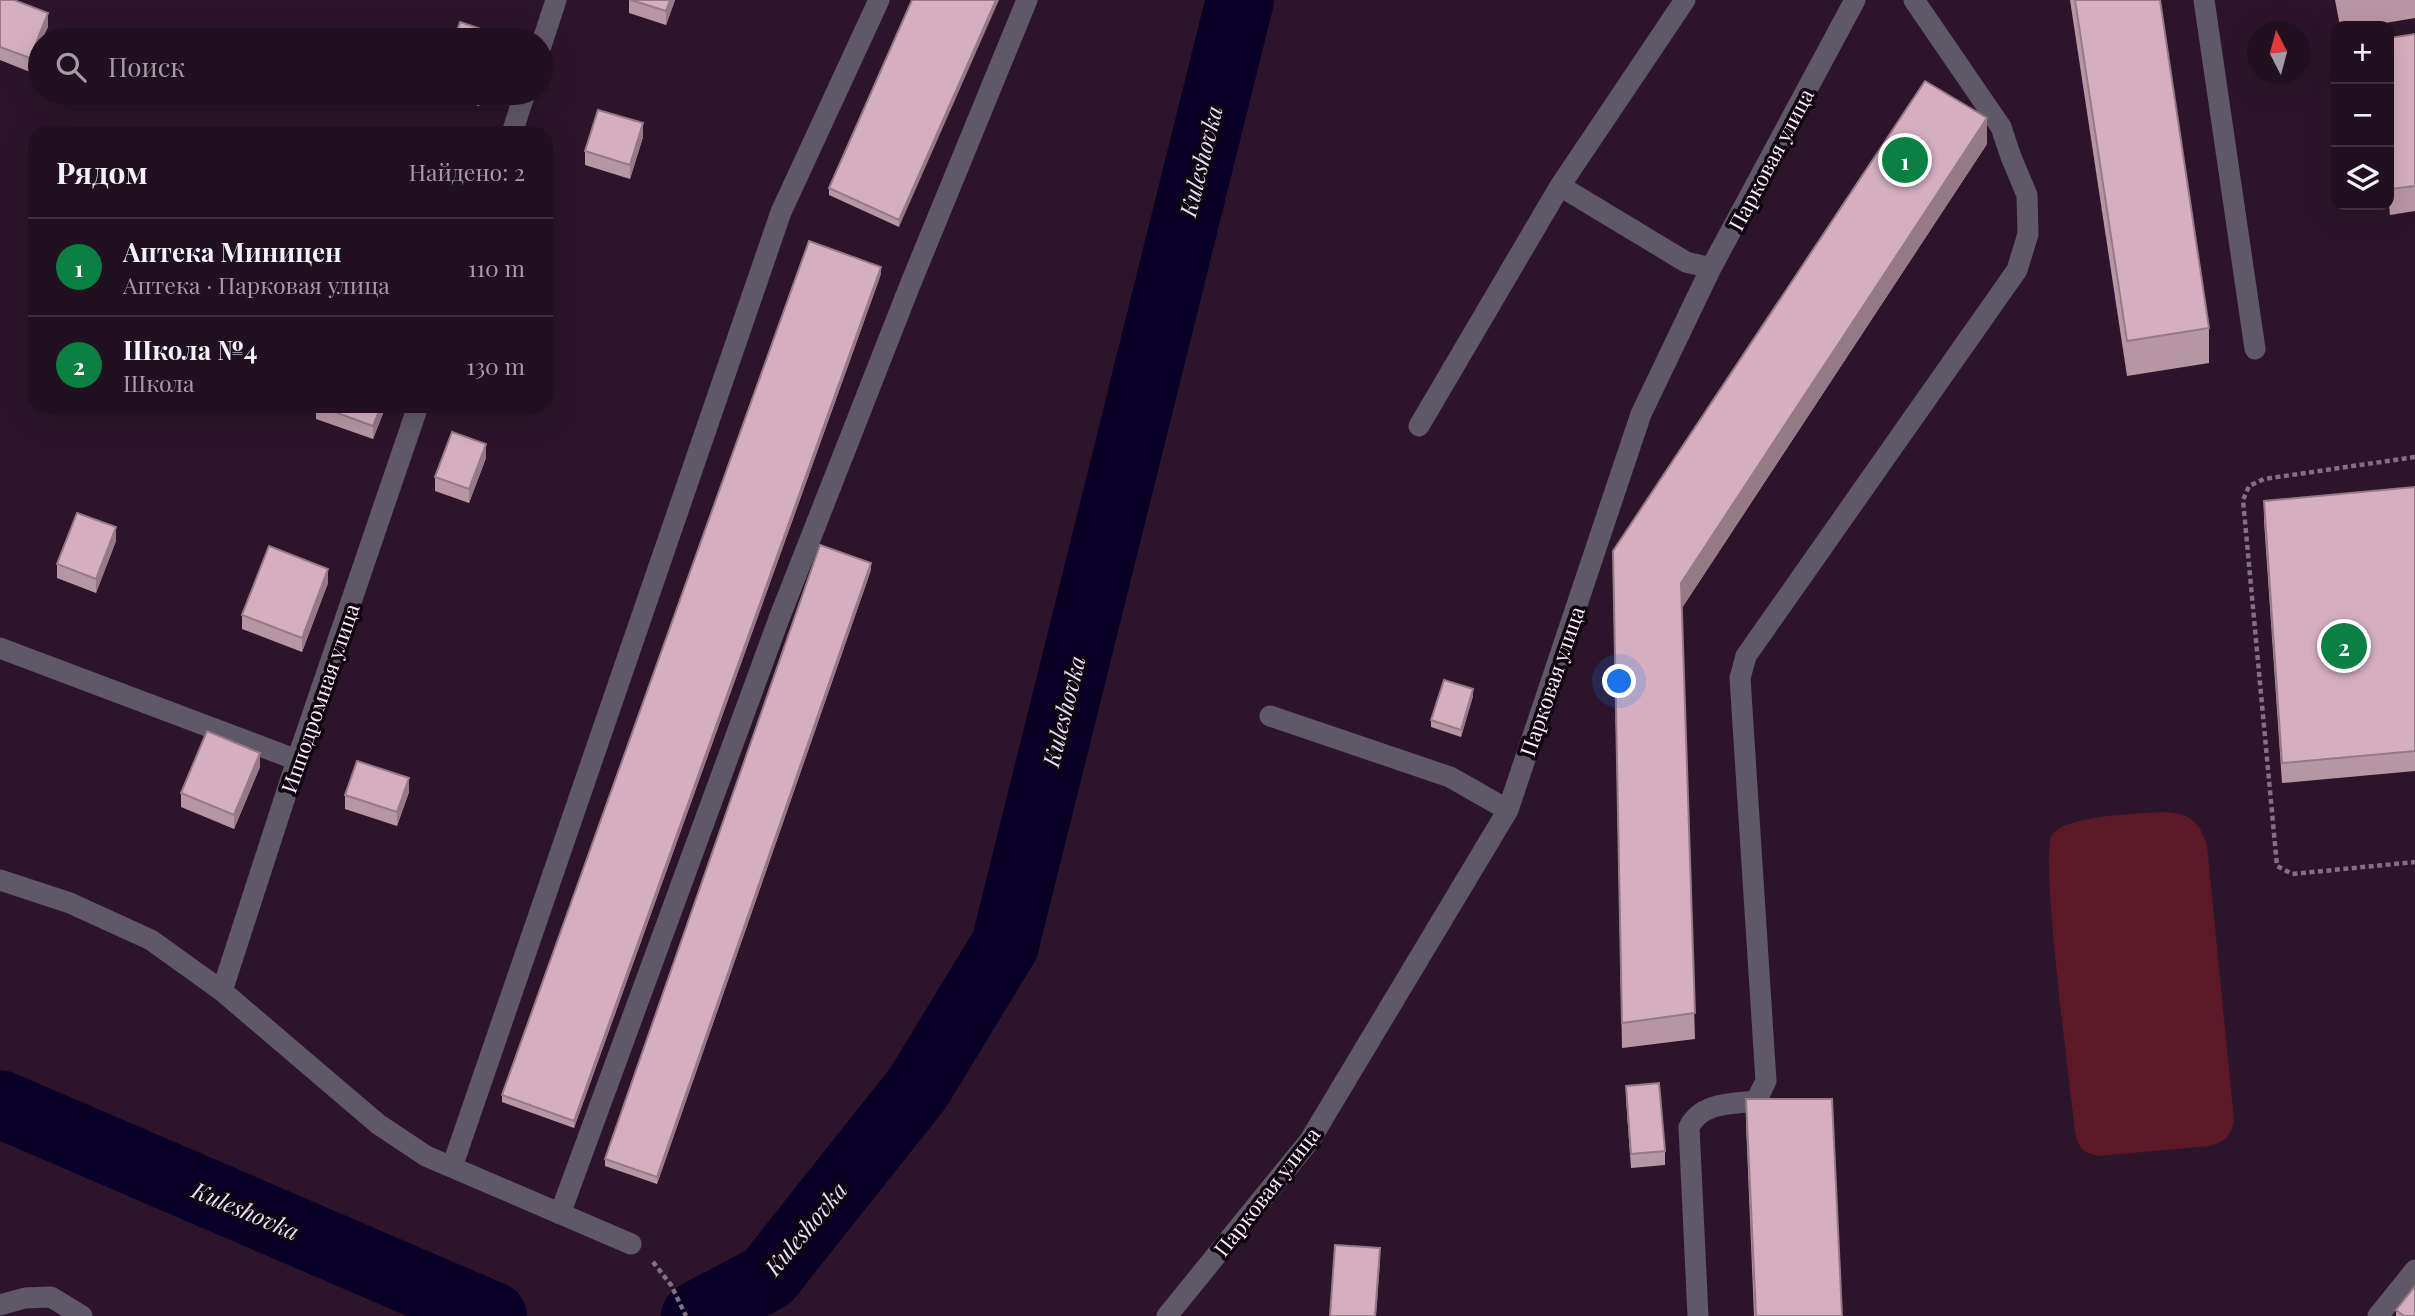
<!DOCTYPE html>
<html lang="ru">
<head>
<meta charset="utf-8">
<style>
	body { margin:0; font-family:"Playfair Display",serif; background:#2d1e2d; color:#f1f3f6 }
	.controls { position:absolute; right:21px; top:21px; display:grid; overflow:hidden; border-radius:14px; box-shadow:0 7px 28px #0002 }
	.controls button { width:63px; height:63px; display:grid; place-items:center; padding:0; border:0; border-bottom:2px solid #3e303e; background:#211020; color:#f1f3f6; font:35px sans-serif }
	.compass { position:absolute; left:2247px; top:21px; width:63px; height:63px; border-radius:50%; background:#211020; box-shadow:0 7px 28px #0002; rotate:354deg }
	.you { position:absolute; left:1620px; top:682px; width:24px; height:24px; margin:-18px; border:5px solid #fff; border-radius:50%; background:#1a73e8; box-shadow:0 0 0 10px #1a73e833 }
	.badge { display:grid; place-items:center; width:46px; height:46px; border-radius:50%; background:#0b8043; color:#fff; font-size:23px; font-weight:700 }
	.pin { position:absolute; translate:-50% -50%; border:4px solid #fff; box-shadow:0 2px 7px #0006 }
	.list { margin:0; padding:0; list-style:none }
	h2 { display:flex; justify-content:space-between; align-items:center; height:91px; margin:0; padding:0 28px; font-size:30px }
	h2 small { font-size:23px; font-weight:400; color:#a29da5 }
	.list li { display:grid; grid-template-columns:46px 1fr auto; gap:21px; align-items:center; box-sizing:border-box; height:98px; padding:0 28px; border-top:2px solid #3e303e }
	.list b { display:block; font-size:26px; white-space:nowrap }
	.list p { margin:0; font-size:23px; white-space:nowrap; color:#a29da5 }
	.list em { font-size:23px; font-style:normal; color:#a29da5 }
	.icon { flex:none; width:38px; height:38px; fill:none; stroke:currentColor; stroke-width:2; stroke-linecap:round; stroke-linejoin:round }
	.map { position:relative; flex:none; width:2415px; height:1316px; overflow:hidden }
	.search { position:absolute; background:#211020; box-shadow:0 7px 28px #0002; left:28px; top:28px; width:525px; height:77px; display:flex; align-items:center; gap:18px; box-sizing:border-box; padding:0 24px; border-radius:38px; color:#a29da5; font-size:26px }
	.panel { position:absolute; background:#211020; box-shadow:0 7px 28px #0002; left:28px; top:126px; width:525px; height:287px; border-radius:21px }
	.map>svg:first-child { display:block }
	.green { fill:#5b1826 }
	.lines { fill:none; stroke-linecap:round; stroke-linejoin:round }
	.river { stroke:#080025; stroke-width:68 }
	.path { stroke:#837081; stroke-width:4.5; stroke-dasharray:5 3.5; stroke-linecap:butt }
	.minor { stroke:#5f5866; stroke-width:21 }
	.wall { fill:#b796a4 }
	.shaded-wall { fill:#957a86 }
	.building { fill:#d5afbf; stroke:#957a86; stroke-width:2 }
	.labels { text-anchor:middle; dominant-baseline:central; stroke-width:7; stroke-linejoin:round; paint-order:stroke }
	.street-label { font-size:21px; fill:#fdeefb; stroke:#0e050e }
	.water-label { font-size:23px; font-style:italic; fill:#e2e1f5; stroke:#0e050e }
</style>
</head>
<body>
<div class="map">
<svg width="2415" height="1316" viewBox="0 0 2415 1316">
	<rect width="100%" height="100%" fill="#2c152a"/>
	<path class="green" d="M2160,812C2188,813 2198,818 2207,845L2234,1120C2231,1137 2225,1142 2209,1146L2099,1156C2083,1153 2078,1148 2075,1131C2071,1092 2039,854 2052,835C2066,815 2136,814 2160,812Z"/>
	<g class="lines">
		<path class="river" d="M0,1104L493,1316
			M695,1316L768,1277L918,1088L1005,945L1240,0"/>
		<path class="path" d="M2415,457L2264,479L2249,486L2243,500L2277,866L2292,874L2415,862
			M653,1262L671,1285L686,1316"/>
		<path class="minor" d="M2204,0L2255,349
			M541,46L556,0
			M512,133L525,93
			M1560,186L1686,262L1711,268
			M1419,426L1560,186L1685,0
			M0,648L297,760
			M1270,716L1450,777L1508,810
			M0,880L70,903L151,940L222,991L378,1124L426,1156L631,1244
			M222,991L297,760L418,406
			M452,1167L781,212L879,0
			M560,1214L780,616L910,285L1027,0
			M0,1305L25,1298L51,1297L82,1316
			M1167,1316L1310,1140L1508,810L1641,414L1711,268L1855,0
			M1698,1316L1689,1127C1702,1102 1731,1104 1756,1101L1766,1081L1740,678L1746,656L2017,270L2028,234L2027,195L2011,157L2001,127L1914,0
			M2378,1316L2415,1270"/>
	</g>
	<path class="wall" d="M0,0L48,27L40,40V46L30,72L0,60Z
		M629,0H675L666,25L629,13Z
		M912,0L899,227L829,195V188Z
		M2070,0H2160L2209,328V363L2127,376Z
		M2335,0H2415V18L2367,26H2340Z
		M2415,34V211L2390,215L2389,205V38Z
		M440,93H483L479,106Z
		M643,137L630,179L585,165V151Z
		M1987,144L1682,608L1695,1039L1622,1048L1613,577Z
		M881,274L574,1128L502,1102V1095Z
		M316,406H386L373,439L316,419Z
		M486,458L469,503L435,491V477Z
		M2415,487V771L2282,783L2264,521V501Z
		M116,541L96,593L57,578V564Z
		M871,570L657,1184L605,1166V1159Z
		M328,583L302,652L242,629V615Z
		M1473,696L1461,737L1431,727V720Z
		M260,767L234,829L181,807V793Z
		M409,792L397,826L345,809V795Z
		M1626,1086L1665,1151V1165L1631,1168L1626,1099Z
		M1746,1099L1842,1316H1754L1746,1124Z
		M2396,1310L2415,1316H2396Z"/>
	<path class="shaded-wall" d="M670,0H675L666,25V11Z
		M996,0H999L899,227V220Z
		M48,13V27L42,40H40V46L30,72V58Z
		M479,93H483L479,106Z
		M1987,118V144L1681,609V583Z
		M643,123V137L630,179V165Z
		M881,267V274L574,1128V1121Z
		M381,406H386L373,439V426Z
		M486,444V458L469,503V489Z
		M116,527V541L96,593V579Z
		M871,563V570L657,1184V1177Z
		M328,569V583L302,652V638Z
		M1473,689V696L1461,737V730Z
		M260,753V767L234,829V815Z
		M409,778V792L397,826V812Z
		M1380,1248V1262L1376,1316H1375Z"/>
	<path class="building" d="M0,0H14L48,13L30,58L0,47Z
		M631,0H670L666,11Z
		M912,0H996L899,220L829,188Z
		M2075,0H2160L2209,328L2127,341Z
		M460,22L499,35L497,40H454Z
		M2415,34V186L2390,189L2389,179V38Z
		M1925,81L1987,118L1681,583L1695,1013L1622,1023L1613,551Z
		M598,110L643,123L630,165L585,151Z
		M809,241L881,267L574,1121L502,1095Z
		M318,406H381L373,426Z
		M452,432L486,444L469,489L435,477Z
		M2415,487V751L2282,763L2264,501Z
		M77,513L116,527L96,579L57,564Z
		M820,545L871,563L657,1177L605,1159Z
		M269,546L328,569L302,638L242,615Z
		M1444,680L1473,689L1461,730L1431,720Z
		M207,731L260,753L234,815L181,793Z
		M357,761L409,778L397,812L345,795Z
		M1659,1083L1665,1151L1631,1154L1626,1086Z
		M1746,1099H1832L1842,1316H1756Z
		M1335,1245L1380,1248L1375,1316H1330Z
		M2415,1286V1316H2404L2396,1310Z"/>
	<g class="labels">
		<g class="street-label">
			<text transform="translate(1770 159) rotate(-62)">Парковая улица</text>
			<text transform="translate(1551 681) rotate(-71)">Парковая улица</text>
			<text transform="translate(319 698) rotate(-71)">Ипподромная улица</text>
			<text transform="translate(1266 1191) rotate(-52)">Парковая улица</text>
		</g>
		<g class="water-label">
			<text transform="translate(1200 161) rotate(-76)">Kuleshovka</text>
			<text transform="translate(1063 711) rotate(-76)">Kuleshovka</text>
			<text transform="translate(246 1210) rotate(23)">Kuleshovka</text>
			<text transform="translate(805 1228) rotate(-50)">Kuleshovka</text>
		</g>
	</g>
</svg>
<div class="controls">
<button>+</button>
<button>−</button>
<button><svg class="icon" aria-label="layers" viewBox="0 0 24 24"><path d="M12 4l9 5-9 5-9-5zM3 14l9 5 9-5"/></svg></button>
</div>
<svg class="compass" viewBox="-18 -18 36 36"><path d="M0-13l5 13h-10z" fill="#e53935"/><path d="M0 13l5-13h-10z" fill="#a29da5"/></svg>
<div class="you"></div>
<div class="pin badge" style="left:1905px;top:160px">1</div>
<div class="pin badge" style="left:2344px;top:646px">2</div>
<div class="search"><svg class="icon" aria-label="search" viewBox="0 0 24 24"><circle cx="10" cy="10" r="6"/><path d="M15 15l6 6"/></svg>Поиск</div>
<section class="panel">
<h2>Рядом<small>Найдено: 2</small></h2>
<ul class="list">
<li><span class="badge">1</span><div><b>Аптека Миницен</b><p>Аптека · Парковая улица</p></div><em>110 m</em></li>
<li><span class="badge">2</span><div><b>Школа №4</b><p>Школа</p></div><em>130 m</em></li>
</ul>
</section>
</div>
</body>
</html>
